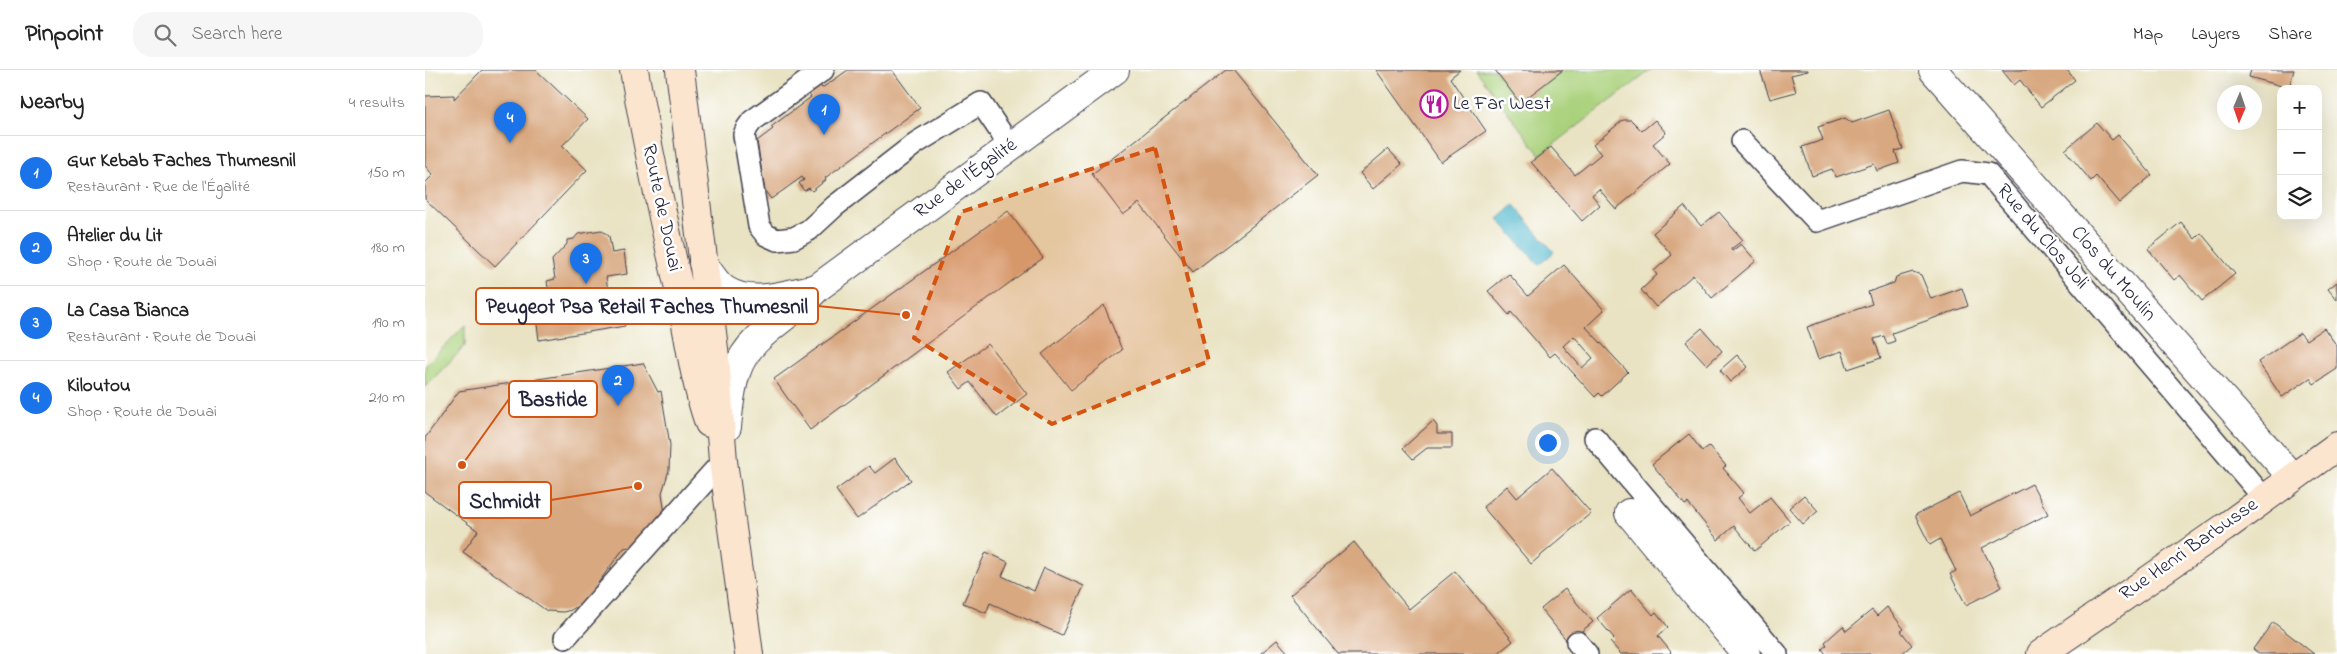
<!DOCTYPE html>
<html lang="en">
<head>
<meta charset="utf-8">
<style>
	body { margin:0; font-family:"Indie Flower",sans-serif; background:#f6f6f6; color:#222 }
	.controls { position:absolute; right:15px; top:15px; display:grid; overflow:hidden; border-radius:10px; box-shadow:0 5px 20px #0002 }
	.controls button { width:45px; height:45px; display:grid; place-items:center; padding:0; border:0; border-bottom:1px solid #e0e0e0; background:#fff; color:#222; font:25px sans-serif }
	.compass { position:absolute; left:1792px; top:15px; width:45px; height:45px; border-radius:50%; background:#fff; box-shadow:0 5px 20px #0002; rotate:182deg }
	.you { position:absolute; left:1122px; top:372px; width:18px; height:18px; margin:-12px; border:4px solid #fff; border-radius:50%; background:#1a73e8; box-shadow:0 0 0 8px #1a73e833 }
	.badge { display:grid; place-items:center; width:32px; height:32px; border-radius:50%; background:#1a73e8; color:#fff; font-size:16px; font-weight:700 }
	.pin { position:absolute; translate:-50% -41px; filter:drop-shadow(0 1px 2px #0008) }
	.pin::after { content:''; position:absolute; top:26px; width:18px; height:15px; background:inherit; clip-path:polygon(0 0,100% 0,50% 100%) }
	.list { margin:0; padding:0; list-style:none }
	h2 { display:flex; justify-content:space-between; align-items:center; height:65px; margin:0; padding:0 20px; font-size:21px }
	h2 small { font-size:16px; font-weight:400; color:#767676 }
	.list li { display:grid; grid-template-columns:32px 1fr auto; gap:15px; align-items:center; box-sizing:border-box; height:75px; padding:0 20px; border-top:1px solid #e0e0e0 }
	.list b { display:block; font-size:19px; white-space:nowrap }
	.list p { margin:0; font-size:16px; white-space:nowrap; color:#767676 }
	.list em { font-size:16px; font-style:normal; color:#767676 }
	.icon { flex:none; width:28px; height:28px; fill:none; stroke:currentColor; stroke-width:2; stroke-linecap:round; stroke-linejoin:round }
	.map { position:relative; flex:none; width:1912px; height:584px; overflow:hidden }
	header { display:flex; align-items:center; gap:30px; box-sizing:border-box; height:70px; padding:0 25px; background:#fff; border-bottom:1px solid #e0e0e0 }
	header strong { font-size:24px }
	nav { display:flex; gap:28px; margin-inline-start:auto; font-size:18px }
	.search { width:350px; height:45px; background:#f6f6f6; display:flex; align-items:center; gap:12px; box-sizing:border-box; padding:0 18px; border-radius:20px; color:#767676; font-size:19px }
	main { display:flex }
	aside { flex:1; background:#fff }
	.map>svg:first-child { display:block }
	.green { fill:#aad27d; stroke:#667a5c }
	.water { fill:#4cb5ca; stroke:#376c82 }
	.building { fill:#d8a880; fill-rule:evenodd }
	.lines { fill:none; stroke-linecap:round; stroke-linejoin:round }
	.lane-casing { stroke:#403f4f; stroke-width:24 }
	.street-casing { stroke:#403f4f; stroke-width:30 }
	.secondary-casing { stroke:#403f4f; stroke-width:30 }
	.lane { stroke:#fff; stroke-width:21 }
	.street { stroke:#fff; stroke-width:28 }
	.secondary { stroke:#fce5cf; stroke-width:28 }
	.marked { fill:#d45411; fill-opacity:0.2; stroke:#d45411; stroke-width:4; stroke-dasharray:10 6; stroke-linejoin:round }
	.labels { text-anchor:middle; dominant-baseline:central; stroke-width:5; stroke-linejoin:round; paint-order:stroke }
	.poi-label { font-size:20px; fill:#22223b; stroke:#fff; text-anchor:start }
	.street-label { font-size:20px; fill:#22223b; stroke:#fff }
	.leader { fill:none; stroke:#d45411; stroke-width:2 }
	.callout-dot { fill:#d45411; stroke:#fff; stroke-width:2 }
	.callout { fill:#fff; stroke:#d45411; stroke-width:2 }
	.callout-label { font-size:21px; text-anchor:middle; font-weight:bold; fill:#22223b }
</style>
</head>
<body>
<header>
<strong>Pinpoint</strong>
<div class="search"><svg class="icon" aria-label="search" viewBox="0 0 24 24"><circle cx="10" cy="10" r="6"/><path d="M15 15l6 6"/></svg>Search here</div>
<nav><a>Map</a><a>Layers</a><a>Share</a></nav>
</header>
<main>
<aside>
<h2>Nearby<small>4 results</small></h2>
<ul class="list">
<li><span class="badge">1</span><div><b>Gur Kebab Faches Thumesnil</b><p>Restaurant · Rue de l'Égalité</p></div><em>150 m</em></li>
<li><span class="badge">2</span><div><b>Atelier du Lit</b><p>Shop · Route de Douai</p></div><em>180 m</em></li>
<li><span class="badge">3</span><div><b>La Casa Bianca</b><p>Restaurant · Route de Douai</p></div><em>190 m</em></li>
<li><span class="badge">4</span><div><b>Kiloutou</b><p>Shop · Route de Douai</p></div><em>210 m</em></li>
</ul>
</aside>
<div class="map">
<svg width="1912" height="584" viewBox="0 0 1912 584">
	<rect width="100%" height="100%" fill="#fff"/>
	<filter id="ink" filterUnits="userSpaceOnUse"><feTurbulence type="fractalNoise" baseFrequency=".02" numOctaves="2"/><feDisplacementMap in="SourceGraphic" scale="10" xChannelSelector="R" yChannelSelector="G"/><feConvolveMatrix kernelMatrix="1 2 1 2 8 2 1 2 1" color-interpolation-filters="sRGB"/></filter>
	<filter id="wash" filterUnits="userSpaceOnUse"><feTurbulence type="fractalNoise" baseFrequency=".0096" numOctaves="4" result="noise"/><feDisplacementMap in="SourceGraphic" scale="20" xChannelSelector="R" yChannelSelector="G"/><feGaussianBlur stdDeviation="1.12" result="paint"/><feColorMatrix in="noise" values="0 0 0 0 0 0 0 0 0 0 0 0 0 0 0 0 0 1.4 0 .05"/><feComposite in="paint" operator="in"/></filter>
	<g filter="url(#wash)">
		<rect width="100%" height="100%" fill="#e9e3c3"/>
		<path class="green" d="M1051,0H1070L1095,33L1138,0H1226L1115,85Z
			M40,255V276L0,317V296Z"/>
		<path class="water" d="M1089,135L1129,182L1114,195L1073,149Z"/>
		<g id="blocks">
			<path class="building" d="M57,0H111L163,49L137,76L162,100L70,196L0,129V113L8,105L0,96V26L29,25V29Z
				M423,0H467L495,38L400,108L401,110L387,121L384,118L379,121L374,113L379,110L377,107L346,129L340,121L332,71L348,59L346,57L386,27L382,21L393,13L397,18Z
				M801,0H808L893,105L768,202L714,133L698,145L667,104Z
				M951,0H1035L1025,8L1061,61L1016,92Z
				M1070,0H1138L1095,33Z
				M1335,0H1383V1L1366,5L1371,22L1345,29Z
				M1577,0H1642L1650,10L1616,37L1595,10L1589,15Z
				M1826,0H1869L1864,18L1824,7Z
				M1464,40L1478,79L1470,81L1474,93L1452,101L1449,94L1411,107L1407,99L1387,106L1377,77L1398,70L1393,57L1420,48L1427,53Z
				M1198,50H1206L1217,61L1230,50L1241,63L1228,74L1245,94L1191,139L1174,119L1167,125L1175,135L1157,151L1106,92L1126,77L1150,105L1176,84L1168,75Z
				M1672,53L1687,70L1693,65L1727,105L1694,133L1671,106L1666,111L1640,80Z
				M963,79L977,94L948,119L935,103Z
				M1259,136L1276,156L1294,142L1318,170L1306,179L1307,181L1316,174L1331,191L1287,228L1268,205L1231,237L1216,220L1232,205L1229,201L1247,185L1228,163Z
				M583,141L618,188L385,360L349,309Z
				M1756,152L1770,169L1776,163L1810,204L1777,231L1755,205L1749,210L1723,179Z
				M176,160L184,166L187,183L199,181L202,204L181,207L184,227L194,226L200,256L114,270L111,247L127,245L122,211L130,209L127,190L142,174V170L149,169L153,164Z
				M1139,195L1179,240L1161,257L1203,302L1177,326L1174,323L1170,327L1130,283L1125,287L1086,242L1084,245L1063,221L1084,204L1103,226ZM1149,266L1168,288L1157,298L1138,276Z
				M1488,202L1496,205L1506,229L1537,218L1543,236L1467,263L1470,271L1462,274L1459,266L1449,269L1456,288L1423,299L1417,281L1393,289L1382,257L1447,234L1443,222L1469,213L1471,207Z
				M1912,212V230L1903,219Z
				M679,235L697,280L646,320L617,284Z
				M1277,258L1297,281L1282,295L1261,272Z
				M1899,258L1912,276V299L1889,314L1885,308L1857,327L1833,292L1875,263L1881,270Z
				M563,274L602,324L572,347L545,312L536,319L523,302Z
				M1312,285L1323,297L1305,312L1295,300Z
				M218,293L233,322L236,321L245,375L244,400L237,423L244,471L199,478L159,532L146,540L138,542L122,541L38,482L53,461L0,422V368L34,321Z
				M1008,351L1012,356V364H1027V378H1002L988,389L978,378Z
				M1264,364L1277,381L1284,376L1301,396L1298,398L1319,423L1313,428L1325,443L1345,427L1365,451L1330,481L1309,456L1293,470L1263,433L1260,435L1227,394Z
				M470,388L486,410L432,449L411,420L444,396L450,403Z
				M1127,398L1166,443L1106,494L1058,437L1082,416L1092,428Z
				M1607,414L1623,444L1557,478L1577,517L1541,535L1525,504L1531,501L1515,469L1505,475L1490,445L1534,423L1545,446Z
				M1379,425L1393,441L1378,454L1364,438Z
				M929,472L984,539L1030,501L1088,571L1072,584H913L865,525Z
				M561,482L583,492L577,506L609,521L619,498L659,516L637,565L565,533L561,543L538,533Z
				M1140,519L1168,552L1143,572L1116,539Z
				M1206,519L1228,545L1231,542L1243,557L1233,566L1246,582L1244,584H1196L1185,572L1189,568L1172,548Z
				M1462,537L1479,559L1476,561L1487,575L1476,584H1401L1397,579L1402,575L1400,572L1418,556L1421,561L1447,540L1452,546Z
				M1848,552L1889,584H1834L1828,579Z
				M852,570L864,584H835Z"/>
		</g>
	</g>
	<g filter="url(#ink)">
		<use href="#blocks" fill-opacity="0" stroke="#403f4f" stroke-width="1"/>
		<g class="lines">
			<g class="lane-casing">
				<path id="lane" d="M398,0L327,51L322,58L319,65L334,156L341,165L352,170L369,168L384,160L410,136L491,73L556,33L585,76
					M1317,71L1392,151L1537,101L1563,104L1839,428
					M1170,368L1352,584
					M140,568L298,391
					M1152,572L1162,584"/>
			</g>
			<g class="street-casing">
				<path id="street" d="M1508,0L1867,407
					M278,193C284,202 291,214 300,220C328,238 363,223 392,218
					M302,357C304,338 305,319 312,300C324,264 368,246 392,218L690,0
					M1204,443L1321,584"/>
			</g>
			<g class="secondary-casing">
				<path id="secondary" d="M209,0C222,75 238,149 255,223C264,267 269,310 284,353
					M255,0L290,287L298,391L324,584
					M1616,584L1799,458L1912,376"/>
			</g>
			<use href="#lane" class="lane"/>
			<use href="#street" class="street"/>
			<use href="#secondary" class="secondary"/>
		</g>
	</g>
	<path class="marked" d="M730,78L784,291L627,354L489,268L536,142Z"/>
	<defs>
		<g id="restaurant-ring" transform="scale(1.4375)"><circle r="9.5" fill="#fff" stroke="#b5179e" stroke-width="1.5"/><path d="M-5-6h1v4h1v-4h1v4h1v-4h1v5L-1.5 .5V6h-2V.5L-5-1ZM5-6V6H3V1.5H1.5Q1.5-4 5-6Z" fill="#b5179e"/></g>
	</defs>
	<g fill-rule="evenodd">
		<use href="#restaurant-ring" x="1009" y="34"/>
	</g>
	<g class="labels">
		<g class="poi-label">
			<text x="1028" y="34">Le Far West</text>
		</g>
		<g class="street-label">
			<text transform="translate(541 109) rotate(-36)">Rue de l'Égalité</text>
			<text transform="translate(236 138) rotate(78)">Route de Douai</text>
			<text transform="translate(1617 167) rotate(50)">Rue du Clos Joli</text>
			<text transform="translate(1688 204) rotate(49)">Clos du Moulin</text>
			<text transform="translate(1764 480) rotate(-35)">Rue Henri Barbusse</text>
		</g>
	</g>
	<path class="leader" d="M481 245L393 236M37 395L84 329M213 416L126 430"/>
	<g class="callout-dot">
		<circle cx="481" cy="245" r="5"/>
		<circle cx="37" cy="395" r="5"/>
		<circle cx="213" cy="416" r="5"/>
	</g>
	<g class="callout">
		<rect x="51" y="218" width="342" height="36" rx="5"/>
		<rect x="84" y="311" width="88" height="36" rx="5"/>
		<rect x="34" y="412" width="92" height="36" rx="5"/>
	</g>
	<g class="callout-label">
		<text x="222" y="243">Peugeot Psa Retail Faches Thumesnil</text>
		<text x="128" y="336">Bastide</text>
		<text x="80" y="438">Schmidt</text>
	</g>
</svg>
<div class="controls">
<button>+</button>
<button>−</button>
<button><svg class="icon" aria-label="layers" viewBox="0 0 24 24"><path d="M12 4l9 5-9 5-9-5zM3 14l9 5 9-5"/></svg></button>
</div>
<svg class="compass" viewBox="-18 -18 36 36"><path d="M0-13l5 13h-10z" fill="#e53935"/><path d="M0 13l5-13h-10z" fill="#767676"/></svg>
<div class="you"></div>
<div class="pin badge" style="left:399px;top:65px">1</div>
<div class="pin badge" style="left:193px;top:336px">2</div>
<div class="pin badge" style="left:161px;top:214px">3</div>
<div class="pin badge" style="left:85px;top:73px">4</div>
</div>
</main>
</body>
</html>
